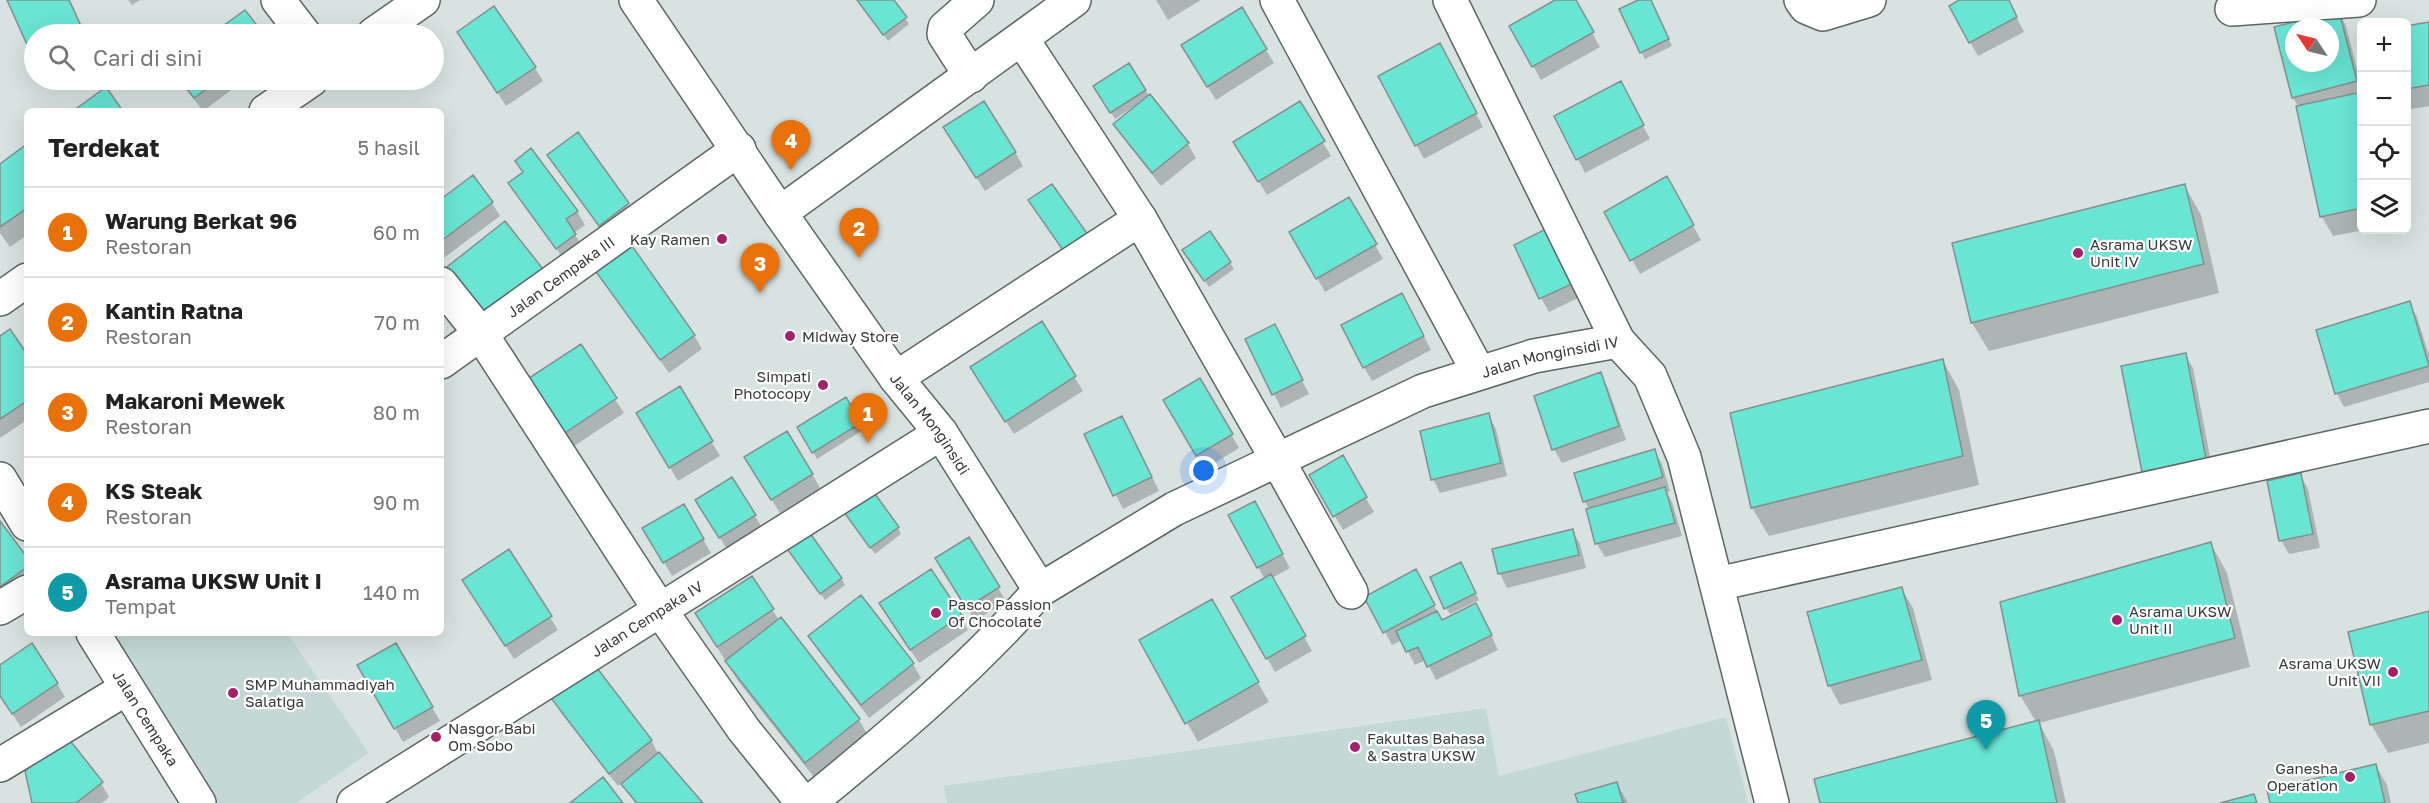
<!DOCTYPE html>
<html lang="id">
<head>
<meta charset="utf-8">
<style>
	body { margin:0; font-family:"Golos Text",sans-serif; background:#f2f2f2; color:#222 }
	.controls { position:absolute; right:18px; top:18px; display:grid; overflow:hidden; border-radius:9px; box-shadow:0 6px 24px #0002 }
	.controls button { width:54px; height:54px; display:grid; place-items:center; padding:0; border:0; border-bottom:2px solid #e0e0e0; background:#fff; color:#222; font:30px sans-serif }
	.compass { position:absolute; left:2285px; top:18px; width:54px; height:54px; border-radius:50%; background:#fff; box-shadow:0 6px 24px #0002; rotate:305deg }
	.you { position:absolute; left:1204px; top:471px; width:21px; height:21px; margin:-15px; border:4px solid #fff; border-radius:50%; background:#1a73e8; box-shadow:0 0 0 9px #1a73e833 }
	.badge { display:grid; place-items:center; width:39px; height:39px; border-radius:50%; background:#ea580c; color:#fff; font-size:20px; font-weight:700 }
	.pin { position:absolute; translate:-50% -50px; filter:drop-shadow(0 2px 3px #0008) }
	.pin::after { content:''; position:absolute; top:32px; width:21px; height:18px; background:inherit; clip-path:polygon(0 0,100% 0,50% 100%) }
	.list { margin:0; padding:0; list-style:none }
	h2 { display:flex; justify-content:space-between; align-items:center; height:78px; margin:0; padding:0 24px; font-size:26px }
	h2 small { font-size:20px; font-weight:400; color:#767676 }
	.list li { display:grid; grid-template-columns:39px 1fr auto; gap:18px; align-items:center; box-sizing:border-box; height:90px; padding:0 24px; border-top:2px solid #e0e0e0 }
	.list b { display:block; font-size:22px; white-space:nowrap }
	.list p { margin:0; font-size:20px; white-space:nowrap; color:#767676 }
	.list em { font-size:20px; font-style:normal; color:#767676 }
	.icon { flex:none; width:33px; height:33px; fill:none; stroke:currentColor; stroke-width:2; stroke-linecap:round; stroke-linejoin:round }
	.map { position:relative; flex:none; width:2429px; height:803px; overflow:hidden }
	.search { position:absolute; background:#fff; box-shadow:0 6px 24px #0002; left:24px; top:24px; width:420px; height:66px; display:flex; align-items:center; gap:15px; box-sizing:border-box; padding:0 21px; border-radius:33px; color:#767676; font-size:22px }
	.panel { position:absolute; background:#fff; box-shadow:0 6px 24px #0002; left:24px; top:108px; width:420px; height:528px; border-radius:9px }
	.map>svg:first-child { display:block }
	.built { fill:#c4d9d5 }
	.shadow { fill:#0003; fill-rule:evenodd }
	.building { fill:#69e5d4; stroke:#858f8d; stroke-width:1.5; fill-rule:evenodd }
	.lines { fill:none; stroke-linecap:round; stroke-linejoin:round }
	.minor-casing { stroke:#5c6664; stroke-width:36 }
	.minor { stroke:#fff; stroke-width:33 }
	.poi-dot { fill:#a5206b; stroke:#fff; stroke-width:2 }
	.labels { text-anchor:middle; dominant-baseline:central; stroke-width:4.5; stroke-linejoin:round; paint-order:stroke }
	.poi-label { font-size:15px; fill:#363b3a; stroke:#fff; text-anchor:start }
	.street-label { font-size:15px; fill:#363b3a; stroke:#fff }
</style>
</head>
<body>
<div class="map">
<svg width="2429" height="803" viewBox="0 0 2429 803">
	<rect width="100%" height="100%" fill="#d8e3e1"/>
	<path class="built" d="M97,633H287L369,753L296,803H213Z
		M1486,708L1499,776L1726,717L1748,803H947L944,786Z"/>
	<path class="shadow" d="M9,0H70L86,34H34V55Z
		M128,0H140L132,5Z
		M858,0H892L909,24L888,41Z
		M1156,0H1201L1168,20Z
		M1558,0H1574L1600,47L1541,80L1511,27Z
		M1641,0H1650L1672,46L1645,59L1641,52Z
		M1963,0H2008L2024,32L1978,56L1970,42Z
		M1241,9L1274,63L1216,100L1190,59Z
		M245,12L262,34H215Z
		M2339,12L2346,26L2362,88V230H2364L2333,236L2322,217L2298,106L2293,98L2276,28ZM2294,27H2330V63H2294Z
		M2429,24V106L2406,110V28Z
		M467,46L535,68L543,81L506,106Z
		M1447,58L1483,127L1424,159L1380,77Z
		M179,80H245L203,111Z
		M1095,87L1145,90L1188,144L1196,158L1161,186L1123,138L1115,124L1135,109L1133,107L1115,119Z
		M1628,97L1650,139L1585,173L1556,117Z
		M1299,103L1331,156L1267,195L1235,142Z
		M578,134L636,218L608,239L549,155Z
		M953,141L1015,152L1023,166L985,191Z
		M27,146V235L10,247L0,233V166Z
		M1667,178L1701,240L1640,274L1606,212Z
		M510,184L577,211L585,225L574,233L583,248L565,261Z
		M2185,186L2201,215L2219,293L1989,351L1972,323Z
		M1349,199L1383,259L1325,292L1291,233Z
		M441,201L492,203L500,216L441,260Z
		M1553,245L1578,298L1549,312L1541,298Z
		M1188,257L1230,263L1234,269L1209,287Z
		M596,269L694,335L702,349L669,373Z
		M2409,303L2417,317L2429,355V382L2344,407L2337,394L2318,331Z
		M1409,308L1431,350L1372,381L1364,367Z
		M1041,323L1083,391L1014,434L980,381Z
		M0,338L27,357V420L0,438Z
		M1247,340H1282L1309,394L1281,408Z
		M580,346L624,413L571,448L536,395Z
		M2185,354L2193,368L2213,472L2151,485L2143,471Z
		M1943,361L1959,390L1979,485L1769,536L1752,508L1732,414Z
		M1600,374L1608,388L1626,440L1562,463L1554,449Z
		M1200,380L1239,448L1205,469L1165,401Z
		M680,388L720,456L678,481L638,413Z
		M845,399L863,430L817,459L799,428Z
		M1488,415L1496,429L1507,476L1440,493L1433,479Z
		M1130,432L1159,491L1123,509L1086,435Z
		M1654,451L1662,464L1670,491L1667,492L1672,502L1682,536L1605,557L1597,544L1589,509L1584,501Z
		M1342,457L1374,512L1343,530L1311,476Z
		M754,472L812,474L820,488L780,513Z
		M2300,475L2308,489L2320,548L2289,554L2281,540Z
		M732,479L763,529L728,551L705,514Z
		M684,506L711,553L672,576L644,528Z
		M847,515L898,528L901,534L875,554Z
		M1262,517L1290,568L1272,578L1312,651L1275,672L1233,598L1265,580L1258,567Z
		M0,524L27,560V586L0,607Z
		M1572,530L1580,544L1586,568L1507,588L1500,574L1494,550Z
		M968,539L1006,601L975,621L938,558Z
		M2211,544L2227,573L2250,667L2039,723L2054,751L2066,803H1821L2036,722L2020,695Z
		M791,553L841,578L845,585L825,600Z
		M1464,570L1479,600L1450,614L1446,608Z
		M930,571L968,630L919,663L889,618Z
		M751,578L779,620L859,720L870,739L817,781L738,681L705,628Z
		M1423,585L1443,622L1484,619L1498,650L1436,680L1426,660L1415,665L1402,640L1392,645L1385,632Z
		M1901,588L1913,608L1932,680L1840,705L1829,685Z
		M472,594L550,617L558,630L514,659Z
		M861,597L913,664L921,678L869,718L818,650L810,637Z
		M1211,601L1269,702L1198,742L1141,641Z
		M2429,613V743L2388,753L2371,724Z
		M396,645L440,721L403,742L359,666Z
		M0,666L57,683L65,697L21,727L0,696Z
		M553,699L651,740L658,753L701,803H635L622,783L618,786L561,713Z
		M67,740L101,783L109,797L102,803H34Z
		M2376,766L2387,785L2391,803H2271Z
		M1617,784L1628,803H1580Z"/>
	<path class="building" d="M7,0H69L80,24L56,34H34V44L28,47Z
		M857,0H894L907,17L883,35Z
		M1555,0H1576L1594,32L1532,67L1509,26Z
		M1638,0H1651L1669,39L1640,53L1619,9Z
		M1959,0H2009L2017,17L1969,43L1949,6Z
		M494,6L536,67L497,93L457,32Z
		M1242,7L1267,49L1207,87L1181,45Z
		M245,10L264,34H212Z
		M2339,11L2357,81L2292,98L2274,27ZM2294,27H2330V63H2294Z
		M2429,22V85L2406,89V26Z
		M1440,43L1477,113L1415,146L1378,76Z
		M1129,63L1146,90L1110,113L1093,86Z
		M180,80H219L194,98Z
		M1621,81L1644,125L1576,160L1554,116Z
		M106,87L123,111H73Z
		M2362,92V208L2320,217L2296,106Z
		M1150,94L1189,143L1152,173L1113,124Z
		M984,101L1016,152L976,178L943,127Z
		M1300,101L1325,141L1258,182L1233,142Z
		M578,132L629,203L599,226L547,155Z
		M27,144V208L0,227V164Z
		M531,148L578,211L566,219L576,234L556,249L508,183L523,172L515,161Z
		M473,175L493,202L441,241V199Z
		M1667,176L1694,225L1630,261L1604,212Z
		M1052,184L1089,236L1065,253L1028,200Z
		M2185,184L2204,264L1971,323L1952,243Z
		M1349,197L1377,244L1316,279L1289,232Z
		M505,221L543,269L484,315L447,267Z
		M1546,229L1572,284L1539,299L1514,245Z
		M1210,231L1231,262L1204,281L1182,250Z
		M630,243L695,335L660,360L594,269Z
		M1402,293L1424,336L1363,368L1341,325Z
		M2410,301L2429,366L2335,394L2316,330Z
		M1042,321L1076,376L1005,422L970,367Z
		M1275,324L1303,380L1272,395L1245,339Z
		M10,329L27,354V401L0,419V336Z
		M581,344L617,398L562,435L526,380Z
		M2186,353L2206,459L2142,472L2121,366Z
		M1943,359L1963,456L1751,508L1730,413Z
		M1601,372L1619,426L1552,450L1534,396Z
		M1200,378L1233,434L1196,456L1163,400Z
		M680,386L713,441L669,468L636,413Z
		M846,397L861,423L812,453L797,427Z
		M1489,413L1501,463L1431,480L1420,431Z
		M1122,416L1152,477L1113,496L1084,434Z
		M787,431L813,474L771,500L744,457Z
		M1655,449L1663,477L1583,502L1574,473Z
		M1343,455L1367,497L1333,517L1309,475Z
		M2301,473L2313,534L2279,541L2267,481Z
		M732,477L756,515L719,538L695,500Z
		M870,487L899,527L870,548L841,508Z
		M1665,487L1675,523L1595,544L1586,509Z
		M1255,501L1283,554L1257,568L1228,515Z
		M684,504L704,539L663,563L642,528Z
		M0,521L27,557V567L0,587Z
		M807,529L842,578L820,594L785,546Z
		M1573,529L1579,555L1498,574L1492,549Z
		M969,537L1000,587L966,608L935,558Z
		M2211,542L2235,638L2019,696L2000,602Z
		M509,549L552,616L505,646L462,580Z
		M1461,562L1476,593L1444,609L1430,577Z
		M931,569L962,615L910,650L879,603Z
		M1416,569L1435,605L1383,633L1364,597Z
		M1271,574L1306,636L1266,659L1231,597Z
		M752,576L774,609L717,647L695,613Z
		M1902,587L1922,660L1828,686L1807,612Z
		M861,595L914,663L861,705L808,636Z
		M1212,599L1259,682L1185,724L1139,640Z
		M1476,603L1492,635L1427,667L1418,647L1406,652L1396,631L1437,611L1442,620Z
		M2429,611V711L2370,725L2348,632Z
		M781,617L860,719L805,763L725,661Z
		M32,643L58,683L12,714L0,696V665Z
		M396,643L433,707L394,729L357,665Z
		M594,664L652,740L609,774L551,698Z
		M2039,720L2057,803H1820L1814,779Z
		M68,738L103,782L76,803H32L25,771Z
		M659,752L703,803H637L621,784Z
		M2376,764L2385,803H2270L2267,790Z
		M603,777L623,803H570Z
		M1617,782L1623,803H1578L1575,794Z
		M2254,794L2257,803H2220Z"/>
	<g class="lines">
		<g class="minor-casing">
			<g id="minor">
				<path d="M278,0L304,34"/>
				<path id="s1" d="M636,0L780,213L896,378L941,433L1040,590C971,669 890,737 809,803"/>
				<path d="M1277,0L1479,373"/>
				<path d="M1450,0L1618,341"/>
				<path d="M1801,0L1806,7L1823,14L1869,0"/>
				<path d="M2232,9L2359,0"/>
				<path d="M374,34L423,0"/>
				<path d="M1022,39L1140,219L1277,459L1351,592"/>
				<path d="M971,76L944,34L945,28L977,0"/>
				<path d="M266,111L311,80"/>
				<path d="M780,213L1074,0"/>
				<path d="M441,284L481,334L660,610L744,730L803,803"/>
				<path d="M0,299L27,280"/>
				<path id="s2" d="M441,362L739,149"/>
				<path d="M896,378L1140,219"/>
				<path d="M0,479L27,524"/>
				<path d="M1717,584L2429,426"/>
				<path id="s3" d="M1040,590L1174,509L1423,391L1534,356L1618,341L1650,376L1684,457L1772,803"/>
				<path d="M0,608L27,592"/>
				<path id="s4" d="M93,633L199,803"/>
				<path d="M0,765L127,688"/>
				<path id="s5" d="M354,803L941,433"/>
			</g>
		</g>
		<use href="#minor" class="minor"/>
	</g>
	<g class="poi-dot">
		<circle cx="722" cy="239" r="6"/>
		<circle cx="2078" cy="253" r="6"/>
		<circle cx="790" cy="336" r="6"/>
		<circle cx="823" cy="385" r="6"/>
		<circle cx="936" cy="613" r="6"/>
		<circle cx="2117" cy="620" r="6"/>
		<circle cx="2393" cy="672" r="6"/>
		<circle cx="233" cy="693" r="6"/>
		<circle cx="436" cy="737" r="6"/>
		<circle cx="1355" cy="747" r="6"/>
		<circle cx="2350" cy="777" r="6"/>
	</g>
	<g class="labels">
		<g class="poi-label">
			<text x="710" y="239" text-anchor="end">Kay Ramen</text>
			<text x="2090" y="244">Asrama UKSW<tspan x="2090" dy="17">Unit IV</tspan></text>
			<text x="802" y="336">Midway Store</text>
			<text x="811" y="376" text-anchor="end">Simpati<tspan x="811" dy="17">Photocopy</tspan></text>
			<text x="948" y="604">Pasco Passion<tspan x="948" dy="17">Of Chocolate</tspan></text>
			<text x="2129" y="611">Asrama UKSW<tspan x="2129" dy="17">Unit II</tspan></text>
			<text x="2381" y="663" text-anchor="end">Asrama UKSW<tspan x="2381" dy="17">Unit VII</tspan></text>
			<text x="245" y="684">SMP Muhammadiyah<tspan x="245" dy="17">Salatiga</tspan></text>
			<text x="448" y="728">Nasgor Babi<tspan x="448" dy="17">Om Sobo</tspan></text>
			<text x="1367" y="738">Fakultas Bahasa<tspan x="1367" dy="17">&amp; Sastra UKSW</tspan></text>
			<text x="2338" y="768" text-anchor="end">Ganesha<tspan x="2338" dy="17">Operation</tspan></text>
		</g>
		<g class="street-label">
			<text stroke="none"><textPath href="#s2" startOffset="147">Jalan Cempaka III</textPath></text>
			<text stroke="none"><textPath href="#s3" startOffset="564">Jalan Monginsidi IV</textPath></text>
			<text stroke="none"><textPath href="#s1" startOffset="516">Jalan Monginsidi</textPath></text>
			<text stroke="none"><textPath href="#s5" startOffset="346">Jalan Cempaka IV</textPath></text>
			<text stroke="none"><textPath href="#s4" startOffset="100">Jalan Cempaka</textPath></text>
		</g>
	</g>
</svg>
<div class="controls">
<button>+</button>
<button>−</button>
<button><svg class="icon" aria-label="locate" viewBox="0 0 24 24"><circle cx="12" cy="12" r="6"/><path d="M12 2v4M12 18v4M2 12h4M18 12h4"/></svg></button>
<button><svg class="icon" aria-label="layers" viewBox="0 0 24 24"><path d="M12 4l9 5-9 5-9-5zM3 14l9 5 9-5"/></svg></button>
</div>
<svg class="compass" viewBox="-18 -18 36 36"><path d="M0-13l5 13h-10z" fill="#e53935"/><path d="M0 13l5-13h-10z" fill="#767676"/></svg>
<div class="you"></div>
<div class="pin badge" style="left:868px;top:443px;background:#e8710a">1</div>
<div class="pin badge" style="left:859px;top:258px;background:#e8710a">2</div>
<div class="pin badge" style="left:760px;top:293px;background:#e8710a">3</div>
<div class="pin badge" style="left:791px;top:170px;background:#e8710a">4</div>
<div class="pin badge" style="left:1986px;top:750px;background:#0f9aa8">5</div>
<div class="search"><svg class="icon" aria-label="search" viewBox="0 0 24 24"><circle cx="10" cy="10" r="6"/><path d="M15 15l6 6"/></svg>Cari di sini</div>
<section class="panel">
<h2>Terdekat<small>5 hasil</small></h2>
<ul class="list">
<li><span class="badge" style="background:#e8710a">1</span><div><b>Warung Berkat 96</b><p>Restoran</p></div><em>60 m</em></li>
<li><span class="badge" style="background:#e8710a">2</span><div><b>Kantin Ratna</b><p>Restoran</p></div><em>70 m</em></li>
<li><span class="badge" style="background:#e8710a">3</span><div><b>Makaroni Mewek</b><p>Restoran</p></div><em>80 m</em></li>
<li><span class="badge" style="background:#e8710a">4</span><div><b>KS Steak</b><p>Restoran</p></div><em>90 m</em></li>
<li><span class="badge" style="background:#0f9aa8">5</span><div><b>Asrama UKSW Unit I</b><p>Tempat</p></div><em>140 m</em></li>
</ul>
</section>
</div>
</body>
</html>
